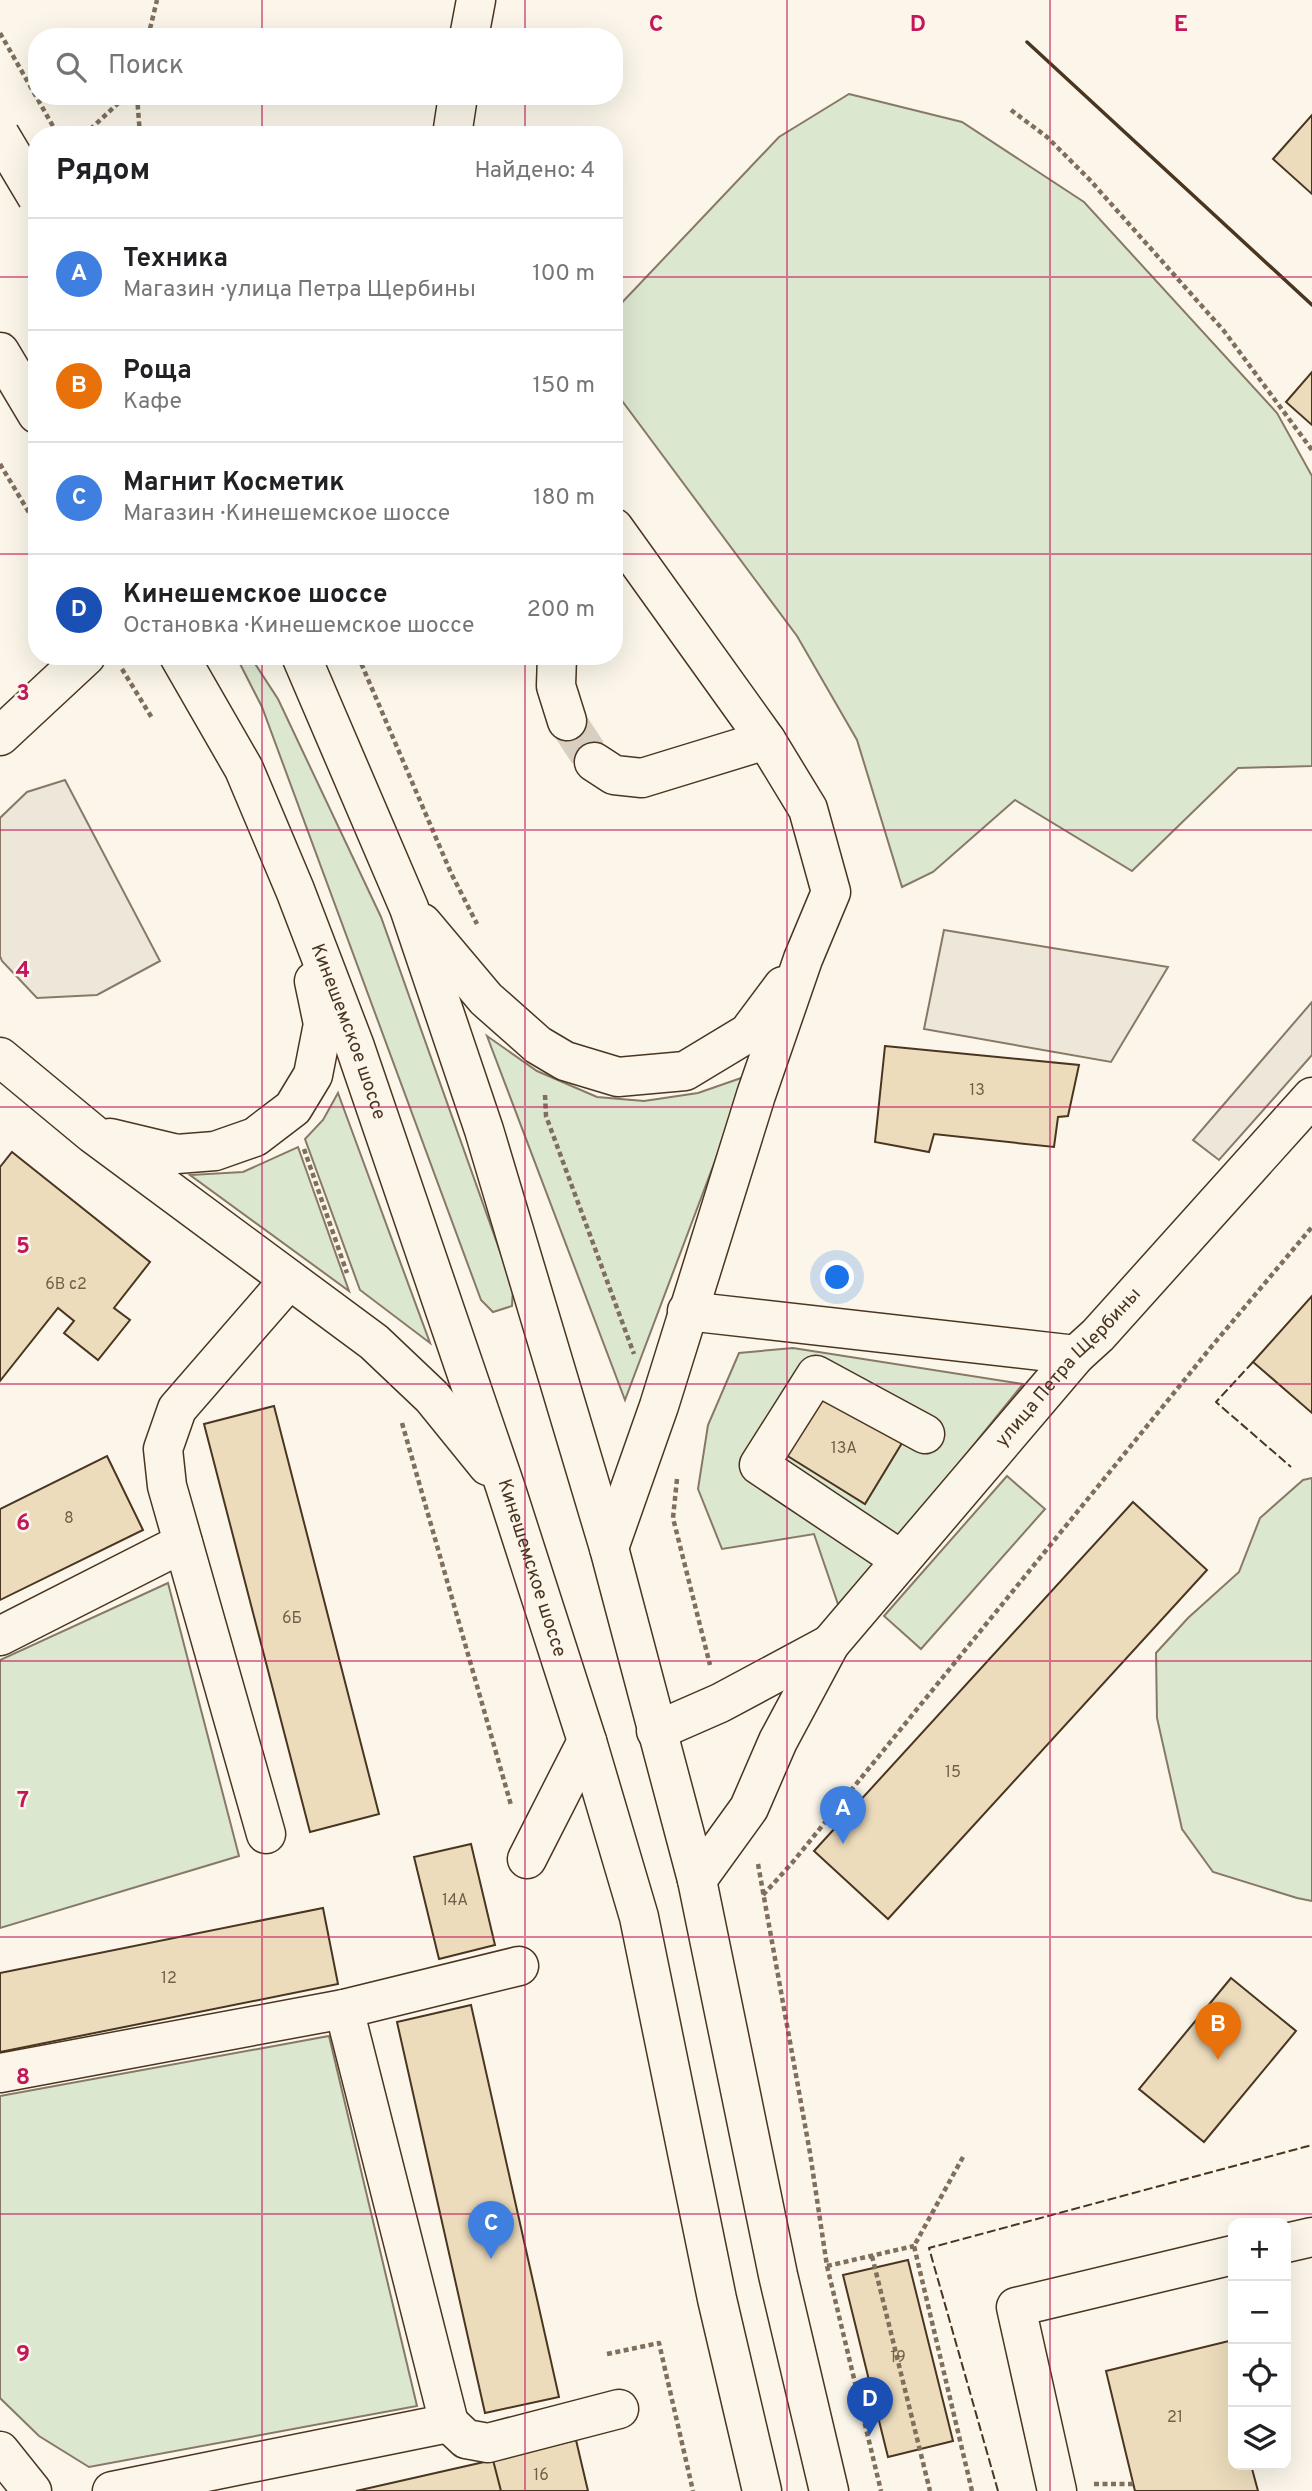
<!DOCTYPE html>
<html lang="ru">
<head>
<meta charset="utf-8">
<style>
	body { margin:0; font-family:Overpass,sans-serif; background:#f6f6f6; color:#202124 }
	.controls { position:absolute; right:21px; bottom:21px; display:grid; overflow:hidden; border-radius:14px; box-shadow:0 7px 28px #0002 }
	.controls button { width:63px; height:63px; display:grid; place-items:center; padding:0; border:0; border-bottom:2px solid #e0e0e0; background:#fff; color:#202124; font:35px sans-serif }
	.you { position:absolute; left:838px; top:1278px; width:24px; height:24px; margin:-18px; border:5px solid #fff; border-radius:50%; background:#1a73e8; box-shadow:0 0 0 10px #1a73e833 }
	.badge { display:grid; place-items:center; width:46px; height:46px; border-radius:50%; background:#c62828; color:#fff; font-size:23px; font-weight:700 }
	.pin { position:absolute; translate:-50% -58px; filter:drop-shadow(0 2px 4px #0008) }
	.pin::after { content:''; position:absolute; top:37px; width:24px; height:21px; background:inherit; clip-path:polygon(0 0,100% 0,50% 100%) }
	.list { margin:0; padding:0; list-style:none }
	h2 { display:flex; justify-content:space-between; align-items:center; height:91px; margin:0; padding:0 28px; font-size:30px }
	h2 small { font-size:23px; font-weight:400; color:#757577 }
	.list li { display:grid; grid-template-columns:46px 1fr auto; gap:21px; align-items:center; box-sizing:border-box; height:112px; padding:0 28px; border-top:2px solid #e0e0e0 }
	.list b { display:block; font-size:26px; white-space:nowrap }
	.list p { margin:0; font-size:23px; white-space:nowrap; color:#757577 }
	.list em { font-size:23px; font-style:normal; color:#757577 }
	.icon { flex:none; width:38px; height:38px; fill:none; stroke:currentColor; stroke-width:2; stroke-linecap:round; stroke-linejoin:round }
	.map { position:relative; flex:none; width:1312px; height:2491px; overflow:hidden }
	.search { position:absolute; background:#fff; box-shadow:0 7px 28px #0002; left:28px; top:28px; width:595px; height:77px; display:flex; align-items:center; gap:18px; box-sizing:border-box; padding:0 24px; border-radius:28px; color:#757577; font-size:26px }
	.panel { position:absolute; background:#fff; box-shadow:0 7px 28px #0002; left:28px; top:126px; width:595px; height:539px; border-radius:28px }
	.map>svg:first-child { display:block }
	.green { fill:#dce7d0; stroke:#887966; stroke-width:2 }
	.parking { fill:#ede7d9; stroke:#887966; stroke-width:2 }
	.building { fill:#ecdcbc; stroke:#4a3520; stroke-width:2 }
	.lines { fill:none; stroke-linecap:round; stroke-linejoin:round }
	.minor-tunnel { stroke:#d8cfc1; stroke-width:38; stroke-dasharray:38 19; stroke-linecap:butt }
	.minor-casing { stroke:#4a3520; stroke-width:41 }
	.major-casing { stroke:#4a3520; stroke-width:41 }
	.path { stroke:#7f6f5c; stroke-width:4.5; stroke-dasharray:5 3.5; stroke-linecap:butt }
	.minor { stroke:#fbf6e9; stroke-width:38 }
	.major { stroke:#fbf6e9; stroke-width:38 }
	.major-bridge-casing { stroke:#4a3520; stroke-width:41; stroke-linecap:butt }
	.major-bridge { stroke:#fbf6e9; stroke-width:38 }
	.fence { stroke:#4a3520; stroke-width:2; stroke-dasharray:9 3.5; stroke-linecap:butt }
	.wall { stroke:#4a3520; stroke-width:3.5 }
	.grid { fill:none; stroke:#c2185b; stroke-width:2; stroke-opacity:0.55 }
	.labels { text-anchor:middle; dominant-baseline:central; stroke-width:5; stroke-linejoin:round; paint-order:stroke }
	.number-label { font-size:16px; fill:#725f47 }
	.street-label { font-size:19px; fill:#4a3520; stroke:#fbf6e9 }
	.grid-label { font-size:23px; text-anchor:middle; font-weight:bold; fill:#c2185b; stroke:#fbf6e9; stroke-width:5; stroke-linejoin:round; paint-order:stroke }
</style>
</head>
<body>
<div class="map">
<svg width="1312" height="2491" viewBox="0 0 1312 2491">
	<rect width="100%" height="100%" fill="#fbf6e9"/>
	<path class="green" d="M849,94L962,122L1084,202L1277,413L1312,476V766L1238,768L1132,871L1015,800L933,872L902,887L857,740L797,636L614,390V311L779,137Z
		M236,656H250L278,699L381,917L513,1288L512,1306L493,1312L481,1300L262,707Z
		M487,1036L537,1071L597,1097L644,1101L698,1093L747,1076L625,1400Z
		M338,1093L430,1343L360,1290L305,1139L323,1120Z
		M298,1147L349,1291L190,1175L243,1172Z
		M793,1348L1023,1384L840,1610L814,1534L722,1549L698,1489L708,1425L739,1353Z
		M1007,1476L1045,1509L921,1649L884,1616Z
		M1312,1478V1901L1297,1898L1213,1872L1182,1829L1157,1718L1156,1653L1188,1618L1239,1572L1260,1518L1303,1480Z
		M168,1583L239,1856L0,1928V1660Z
		M329,2036L417,2406L89,2467L39,2436L0,2398V2096Z"/>
	<path class="parking" d="M65,780L160,961L97,995L37,998L2,961L0,956V818L27,792Z
		M944,930L1168,967L1111,1062L924,1029Z
		M1312,1002V1055L1219,1160L1193,1140Z"/>
	<path class="building" d="M1312,115V194L1273,159Z
		M1312,372V425L1286,402Z
		M885,1046L1079,1065L1068,1116L1058,1117L1054,1147L934,1134L929,1152L875,1142Z
		M12,1152L150,1262L114,1308L130,1320L98,1360L64,1333L74,1321L58,1308L0,1381V1167Z
		M1312,1296V1413L1253,1362Z
		M823,1395L902,1443L865,1504L786,1455Z
		M274,1406L379,1814L310,1832L204,1424Z
		M107,1456L143,1530L0,1600V1509Z
		M1133,1502L1207,1570L888,1919L814,1851Z
		M471,1844L495,1945L439,1959L414,1857Z
		M323,1908L338,1984L0,2052V1973Z
		M1231,1978L1296,2031L1204,2142L1139,2089Z
		M471,2005L559,2397L485,2413L397,2022Z
		M908,2260L953,2441L888,2457L843,2275Z
		M1233,2340V2465H1251L1258,2491H1135L1106,2371Z
		M576,2440L588,2491H501L493,2460Z
		M493,2460L501,2491H356Z"/>
	<g class="lines">
		<path class="minor-tunnel" d="M567,721L594,762"/>
		<g class="minor-casing">
			<g id="minor">
				<path d="M469,37L476,0"/>
				<path d="M452,135L458,96"/>
				<path d="M557,656L556,686L567,721"/>
				<path d="M594,762L614,775L642,778L766,740"/>
				<path d="M687,1311L1076,1355"/>
				<path d="M901,1560L759,1465L816,1375L925,1434"/>
				<path d="M0,1636L183,1543"/>
				<path d="M656,1731L720,1703L830,1644"/>
				<path d="M266,1834L167,1486L163,1449L177,1409L289,1280"/>
				<path d="M527,1859L587,1741"/>
				<path id="s1" d="M697,1880L749,1808L778,1741L830,1644L1076,1355L1098,1335L1312,1097"/>
				<path d="M0,2073L344,2009L519,1966"/>
				<path d="M1286,2243L1312,2237"/>
				<path d="M449,2423L466,2439L488,2443L619,2409"/>
				<path d="M0,2451L32,2491"/>
				<path d="M112,2491L449,2423L344,2009"/>
				<path d="M1057,2491L1016,2307L1233,2255"/>
			</g>
		</g>
		<g class="major-casing">
			<g id="major">
				<path d="M0,352L37,414"/>
				<path id="s2" d="M179,656L244,769L295,890L354,1044L505,1486L587,1741L639,1917L717,2299L762,2491"/>
				<path d="M301,656L409,908L484,1130L609,1548L697,1880L778,2275L829,2491"/>
				<path d="M0,736L86,656"/>
				<path d="M422,923L486,999L538,1045L565,1061L618,1077L685,1071L748,1033L783,986"/>
				<path d="M0,1057L93,1134L374,1342L432,1397L488,1466"/>
				<path d="M110,1138L177,1154L215,1151L255,1137L293,1108L313,1075L323,1024L314,981"/>
				<path d="M609,1548L659,1406L756,1095L803,959L831,892L808,809L766,740L614,528"/>
			</g>
		</g>
		<path class="path" d="M0,33L58,135
			M148,37L157,0
			M137,96L140,135
			M1011,110L1047,137L1089,179L1224,331L1312,450
			M84,135L126,96
			M0,464L37,526
			M358,656L451,873L477,924
			M122,669L152,718
			M545,1095L546,1116L634,1354
			M304,1149L347,1273
			M402,1423L511,1805
			M677,1479L673,1518L710,1665
			M758,1864L810,2153L827,2266L881,2491
			M763,1895L792,1863L1212,1346L1312,1227
			M963,2157L914,2246L972,2491
			M872,2256L930,2491
			M827,2266L914,2246
			M607,2354L659,2343L693,2491
			M1094,2484H1134"/>
		<use href="#minor" class="minor"/>
		<use href="#major" class="major"/>
		<g class="major-bridge-casing">
			<path id="major-bridge" d="M0,135L37,197"/>
		</g>
		<use href="#major-bridge" class="major-bridge"/>
		<path class="fence" d="M1253,1362L1216,1402L1291,1467
			M998,2491L929,2248L1312,2145"/>
		<path class="wall" d="M1027,42L1312,305"/>
	</g>
	<path class="grid" d="M262,0V37M525,0V37M787,0V2491M1050,0V2491M262,96V135M525,96V135M0,277H37M614,277H1312M0,554H37M614,554H1312M262,656V2491M525,656V2491M0,830H1312M0,1107H1312M0,1384H1312M0,1661H1312M0,1937H1312M0,2214H1312"/>
	<g class="labels">
		<g class="number-label">
			<text x="977" y="1091">13</text>
			<text x="66" y="1285">6В с2</text>
			<text x="844" y="1449">13А</text>
			<text x="69" y="1519">8</text>
			<text x="292" y="1619">6Б</text>
			<text x="953" y="1773">15</text>
			<text x="455" y="1901">14А</text>
			<text x="169" y="1979">12</text>
			<text x="898" y="2358">19</text>
			<text x="1175" y="2418">21</text>
			<text x="541" y="2476">16</text>
		</g>
		<g class="street-label">
			<text stroke="none"><textPath href="#s2" startOffset="413">Кинешемское шоссе</textPath></text>
			<text stroke="none"><textPath href="#s1" startOffset="637">улица Петра Щербины</textPath></text>
			<text stroke="none"><textPath href="#s2" startOffset="980">Кинешемское шоссе</textPath></text>
		</g>
	</g>
	<g class="grid-label">
		<text x="656" y="31">C</text>
		<text x="918" y="31">D</text>
		<text x="1181" y="31">E</text>
		<text x="23" y="700">3</text>
		<text x="23" y="977">4</text>
		<text x="23" y="1253">5</text>
		<text x="23" y="1530">6</text>
		<text x="23" y="1807">7</text>
		<text x="23" y="2084">8</text>
		<text x="23" y="2361">9</text>
	</g>
</svg>
<div class="controls">
<button>+</button>
<button>−</button>
<button><svg class="icon" aria-label="locate" viewBox="0 0 24 24"><circle cx="12" cy="12" r="6"/><path d="M12 2v4M12 18v4M2 12h4M18 12h4"/></svg></button>
<button><svg class="icon" aria-label="layers" viewBox="0 0 24 24"><path d="M12 4l9 5-9 5-9-5zM3 14l9 5 9-5"/></svg></button>
</div>
<div class="you"></div>
<div class="pin badge" style="left:843px;top:1844px;background:#3f7fe0">A</div>
<div class="pin badge" style="left:1218px;top:2060px;background:#e8710a">B</div>
<div class="pin badge" style="left:491px;top:2259px;background:#3f7fe0">C</div>
<div class="pin badge" style="left:870px;top:2435px;background:#1a4fb4">D</div>
<div class="search"><svg class="icon" aria-label="search" viewBox="0 0 24 24"><circle cx="10" cy="10" r="6"/><path d="M15 15l6 6"/></svg>Поиск</div>
<section class="panel">
<h2>Рядом<small>Найдено: 4</small></h2>
<ul class="list">
<li><span class="badge" style="background:#3f7fe0">A</span><div><b>Техника</b><p>Магазин · улица Петра Щербины</p></div><em>100 m</em></li>
<li><span class="badge" style="background:#e8710a">B</span><div><b>Роща</b><p>Кафе</p></div><em>150 m</em></li>
<li><span class="badge" style="background:#3f7fe0">C</span><div><b>Магнит Косметик</b><p>Магазин · Кинешемское шоссе</p></div><em>180 m</em></li>
<li><span class="badge" style="background:#1a4fb4">D</span><div><b>Кинешемское шоссе</b><p>Остановка · Кинешемское шоссе</p></div><em>200 m</em></li>
</ul>
</section>
</div>
</body>
</html>
